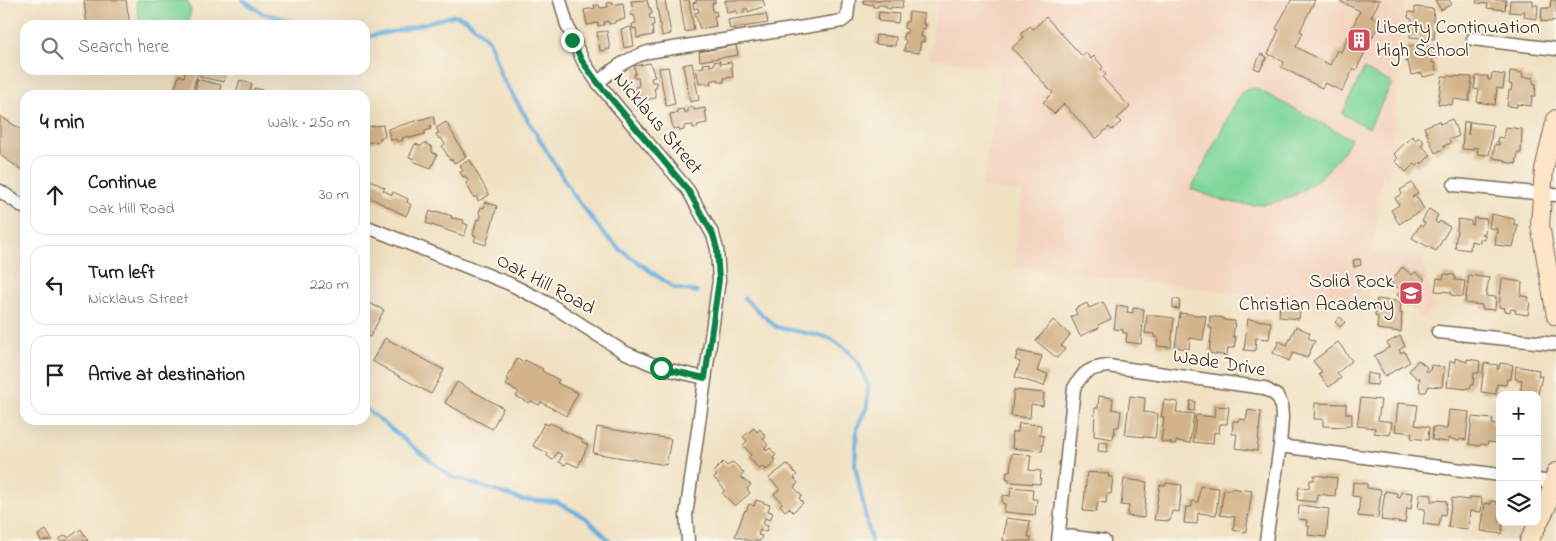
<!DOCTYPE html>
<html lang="en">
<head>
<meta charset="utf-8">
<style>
	body { margin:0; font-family:"Indie Flower",sans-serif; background:#f2f2f2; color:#222 }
	.controls { position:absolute; right:15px; bottom:15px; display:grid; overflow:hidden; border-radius:10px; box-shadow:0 5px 20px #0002 }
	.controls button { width:45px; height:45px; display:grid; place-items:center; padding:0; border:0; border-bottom:1px solid #e0e0e0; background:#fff; color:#222; font:25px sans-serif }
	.stop { position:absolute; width:15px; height:15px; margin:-11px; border:4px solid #0b8043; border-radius:50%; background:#fff }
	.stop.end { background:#0b8043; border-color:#fff; box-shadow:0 1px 5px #0008 }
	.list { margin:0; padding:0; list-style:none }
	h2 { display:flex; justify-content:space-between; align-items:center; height:65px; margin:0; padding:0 20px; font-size:21px }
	h2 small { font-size:16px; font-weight:400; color:#767676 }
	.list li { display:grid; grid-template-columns:32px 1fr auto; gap:15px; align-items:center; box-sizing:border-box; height:80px; margin:0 10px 10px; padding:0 10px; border:1px solid #e0e0e0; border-radius:15px }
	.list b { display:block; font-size:19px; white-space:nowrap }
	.list p { margin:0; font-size:16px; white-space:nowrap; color:#767676 }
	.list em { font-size:16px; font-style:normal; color:#767676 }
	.icon { flex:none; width:28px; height:28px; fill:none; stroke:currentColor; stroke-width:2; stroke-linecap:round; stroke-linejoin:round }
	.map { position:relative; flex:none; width:1556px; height:541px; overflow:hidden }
	.search { position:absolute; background:#fff; box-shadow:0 5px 20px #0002; left:20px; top:20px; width:350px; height:55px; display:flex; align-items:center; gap:12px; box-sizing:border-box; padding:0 18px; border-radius:15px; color:#767676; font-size:19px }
	.panel { position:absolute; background:#fff; box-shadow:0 5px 20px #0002; left:20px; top:90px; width:350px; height:335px; border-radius:15px }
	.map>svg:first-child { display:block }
	.built { fill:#f3d4bf }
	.green { fill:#7ed69a; stroke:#5c805c }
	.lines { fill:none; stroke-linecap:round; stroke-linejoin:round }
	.stream { stroke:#67aede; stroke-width:4 }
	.building { fill:#d3b48a }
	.street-casing { stroke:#7a6a57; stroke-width:15 }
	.secondary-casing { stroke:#7a6a57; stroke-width:20 }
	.street { stroke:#fff; stroke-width:12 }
	.secondary { stroke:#fde5c5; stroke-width:18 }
	.route { stroke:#0b8043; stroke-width:6 }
	.labels { text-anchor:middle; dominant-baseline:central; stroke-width:4; stroke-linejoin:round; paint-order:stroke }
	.poi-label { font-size:20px; fill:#3b2a1e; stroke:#fbf7ec; text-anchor:start }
	.street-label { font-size:20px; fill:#3b2a1e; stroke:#fbf7ec }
</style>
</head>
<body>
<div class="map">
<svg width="1556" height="541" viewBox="0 0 1556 541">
	<rect width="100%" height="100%" fill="#fbf7ec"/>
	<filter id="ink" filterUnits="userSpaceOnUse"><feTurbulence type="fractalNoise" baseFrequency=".02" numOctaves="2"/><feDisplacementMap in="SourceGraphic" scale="10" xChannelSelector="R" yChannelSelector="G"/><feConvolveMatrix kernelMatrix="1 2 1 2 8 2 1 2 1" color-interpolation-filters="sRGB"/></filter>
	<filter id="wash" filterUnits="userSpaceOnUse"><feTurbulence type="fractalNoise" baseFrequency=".0096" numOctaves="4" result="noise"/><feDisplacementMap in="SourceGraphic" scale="20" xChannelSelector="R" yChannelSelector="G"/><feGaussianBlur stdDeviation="1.12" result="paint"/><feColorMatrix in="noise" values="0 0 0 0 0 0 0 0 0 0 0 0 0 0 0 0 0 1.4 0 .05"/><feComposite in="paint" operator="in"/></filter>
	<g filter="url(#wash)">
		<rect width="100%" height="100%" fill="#f0e1c2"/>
		<path class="built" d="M939,0H1405L1389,180H1381L1373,252L1422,258L1435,310L1430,311L1422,318L1371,276L1366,308L1014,266L1023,193L982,187L1001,68L930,58Z"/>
		<path class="green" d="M140,0H187L191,11L188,25H140L136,1Z
			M1364,69L1392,83L1369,128L1342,114Z
			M1255,88L1351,139C1326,180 1287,213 1235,203C1219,200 1205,194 1191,189L1240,94L1247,89Z"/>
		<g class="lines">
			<path class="stream" d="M243,0L262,13L307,25
				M365,37L401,30L455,15L466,19L489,40L501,76L573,194L603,233L621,250L674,288L697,292
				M744,298L776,327L830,338L846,349L859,364L868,385L867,407L857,428L855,465L871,541
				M365,408L450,476L523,500L557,502L586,518L610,541"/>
		</g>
		<g id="blocks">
			<path class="building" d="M90,0H126L130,25H87L84,1Z
				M647,0L649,8H651L652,14L649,15L650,19L653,18L654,25H652L653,35L637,38L636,28L633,29L632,24L636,23L634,15L631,16V11H633L631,1Z
				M656,0H665L671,34L662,36Z
				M680,0H689L694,30L685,32Z
				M696,0H715V3H712L713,12L716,11L717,16H714L716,26L700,29L695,13L699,12L698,8L694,9L693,3L696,2Z
				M725,0H763L765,6L748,12V9H744V13L737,14V11L727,13Z
				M863,0H903L902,8L891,7V9L886,8V6L882,5H878V7H873V5L863,3Z
				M1291,0H1315L1300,31L1303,33L1296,47L1330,65L1337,50L1341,52L1360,11L1338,0H1380L1371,17L1380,22L1356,70L1354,68L1342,91L1325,83L1322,88L1281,67L1284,62L1268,54L1279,30L1276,29Z
				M1435,0H1449L1452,4L1441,10Z
				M1477,0H1506L1505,10L1487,8L1488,4L1476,3Z
				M1510,0H1533V5H1538L1537,19L1524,17L1525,11H1522V13L1509,12Z
				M1551,0H1556V21L1552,20V22L1541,21L1542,8H1550Z
				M613,2V5L623,3L625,19L615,21V23L609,24L608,21L604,22V25L598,26V23L587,25L584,10L595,8L594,5H599L600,8L608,7L607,3Z
				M1415,7L1434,9L1433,21H1436L1434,39L1410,37L1412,19L1408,18L1409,12L1415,13Z
				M879,12L899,14L898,23L878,21Z
				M909,12L924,14L923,24H926L925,29L922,28L921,37H924V42L921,41L919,53L904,51L906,40L903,39L904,33H907V29L904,28L905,22H908Z
				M766,14L768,23L730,29L728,20Z
				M1046,17L1082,56L1086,53L1091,59L1094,56L1103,67L1101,69L1106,74L1103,78L1130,107L1117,119L1121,122L1112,130L1109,127L1096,139L1064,104L1054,114L1043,102L1053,93L1012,48L1024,37L1021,34L1030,26L1033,29Z
				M631,27L634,46L624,48L621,29Z
				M607,31L610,49L600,51L597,32Z
				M876,35L896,37L895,46L875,44Z
				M736,45L738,55L700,61L699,52Z
				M1408,45L1418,47L1417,57L1423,55L1421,47L1435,46L1438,58L1431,59L1432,63L1434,62L1437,74L1423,77L1422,73L1411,75L1408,62H1406Z
				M1261,54L1267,57L1260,70L1254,68Z
				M720,61V64L731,62L733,77L724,78V82H719L718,79L710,81L711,84L707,85L706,83L699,84L696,68L704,67L703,64L710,63V66L714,65V62Z
				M650,63L655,77L651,78L652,82H656L657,88H654L656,98L640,101L639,91H636L635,87L639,86L638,78H634V74H636L634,66Z
				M692,63L699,100L690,102L683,65Z
				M668,67L675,104L666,106L659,68Z
				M186,70H199L191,95H173L179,75L184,77Z
				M201,70H226L224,82L200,77Z
				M1510,71L1523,73L1522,77L1533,78V83L1536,84L1535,96H1532L1531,106L1517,104V107L1507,106L1509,90L1511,91L1512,85L1509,84Z
				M1492,73L1505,75L1503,89L1497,88L1495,105L1477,102L1479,90L1474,89L1476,76H1488V80H1491Z
				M1442,76L1472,77L1469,101L1453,99L1452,105L1438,104Z
				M197,79L221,85L219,95H209L195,92Z
				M240,80L252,84L249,95H235Z
				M254,88L266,91L265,95H252Z
				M694,107V110L705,108L707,123L697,125L698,127L693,128V125L684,126V130L680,131L679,128L673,129L670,114L677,113V110L683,109L684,112H688V108Z
				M0,116L25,132V172L0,155Z
				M433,116L435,125L430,126L431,129L425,131V134L410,138L409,136L402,138L403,140L397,142V139L391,140L388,129Z
				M1452,119L1459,136L1449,140L1451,143L1444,146L1445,148L1435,153L1424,127L1439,121L1440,124Z
				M446,122L466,157L454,163L452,159L450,160L442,146L445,144L441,138L439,139L436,134L439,133L436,128Z
				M1464,122H1469L1468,135L1470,122L1493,125L1489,155L1477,154L1478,148L1473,147V150L1462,149Z
				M383,125L385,137L380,138V141L365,143V127Z
				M1505,127L1522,129L1521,153H1518L1516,164L1505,162L1506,160L1493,158L1495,144L1499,145V142H1497L1498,137L1503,138Z
				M1412,136L1416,140L1419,137L1424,142L1421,145L1431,155L1422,164L1421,162L1417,166L1414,164L1406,172L1395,161L1398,158L1394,154Z
				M425,143L432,147V152L437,155L431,168L413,161L414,159L409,157L415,144L421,146Z
				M470,160L489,195L478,201L476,196L474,198L466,183L469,182L465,176L463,177L460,172L463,171L460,165Z
				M370,180L385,188L383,190L392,195L393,192L408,199L407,202L411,205L406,216L365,195V181L368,183Z
				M1412,183L1418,193L1412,197L1414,199L1417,197L1424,209L1399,224L1391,210L1399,205L1395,198L1402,194L1400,190Z
				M485,202L497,206L486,245L474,241L476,236L473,235L477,219L480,220L481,217L479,213L481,207L484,208Z
				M1429,209L1438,215L1435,221L1438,224L1440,221L1450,227L1436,251L1412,238L1420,225L1422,227L1425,223L1422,221Z
				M430,211L435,213L436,211L452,216L451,218L464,220L463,223L468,225L464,236L426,223Z
				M1491,214L1514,219V224L1518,225L1513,247L1495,245L1497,229L1489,228Z
				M1474,218L1487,219L1485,233L1481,234L1485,235V240L1480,239V243L1471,241L1470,250L1455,248L1458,219L1471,221V225H1473Z
				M1360,259L1361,265L1354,267L1353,260Z
				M1402,267L1412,275L1415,272L1425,279L1414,292L1418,295L1411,305L1397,295L1401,290L1391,282Z
				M1444,274L1455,275V280L1465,281L1463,297L1451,295V292L1435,291L1437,278L1443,279Z
				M1469,275L1489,278L1486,296L1496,297L1495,310L1482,309V305L1465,303Z
				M1502,279L1522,282L1521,296L1529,297L1528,301L1530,302L1528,315L1515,313L1516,310L1511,309L1510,312L1504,311L1505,308L1499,307Z
				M1173,299L1180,300L1179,309L1173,308Z
				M1377,299L1401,302L1400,313H1402L1401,332L1377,329L1378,317L1375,316Z
				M365,301L384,310L370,337L365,335Z
				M1103,302L1111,319L1098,325L1099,328L1080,336L1071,317L1077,314L1075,309L1087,303L1089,308Z
				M1280,302L1301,305L1299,319L1279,317Z
				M1117,305L1128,307L1127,312L1133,313V308L1144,309L1141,344L1126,342L1127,333H1123V330L1114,329Z
				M1180,313L1206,316L1203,340L1190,338L1189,349L1175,347Z
				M1147,315L1174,318L1171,347L1157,346L1158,338L1154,337V334L1145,333Z
				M1210,316L1224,318V320L1235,321L1233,337H1236L1234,348H1228L1227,356L1209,353L1212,328H1209Z
				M1340,317L1345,322L1340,327L1335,322Z
				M1248,319L1271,322L1269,339L1256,338L1255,351L1244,350Z
				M1053,320L1070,335L1061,346L1065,349L1057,358L1036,341Z
				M1296,326L1310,333L1308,338L1315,341L1307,358L1293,353L1289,361L1273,353L1279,341L1287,345Z
				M1400,336L1405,346L1399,350L1401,353L1404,351L1410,362L1385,376L1374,356L1390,347L1387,343Z
				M385,338L444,370L431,394L372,361Z
				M1338,342L1352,361L1337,373L1341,378L1329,387L1319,374L1322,372L1313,361Z
				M1018,351L1042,356L1037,371L1048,374L1044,386L1015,377L1020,362L1015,360Z
				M1455,358L1467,362V359L1480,361L1479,373H1474L1473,385H1471L1470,388H1466V389L1447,387L1450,361L1455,362Z
				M517,359L524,363L525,360L543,369L542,371L559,380L557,383L578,393L566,416L541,402L539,405L531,401L529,403L516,396L519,392L506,385L509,380L507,379Z
				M1418,360L1427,367L1425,371H1430L1431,365L1444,367L1442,387L1429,386L1426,392H1420V387H1419L1420,377L1418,379L1409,371Z
				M1484,363L1498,365L1497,369H1499L1500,363L1513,365L1511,379H1507L1506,385L1497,384L1496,394L1481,392Z
				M1516,366L1539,370L1538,376H1542L1538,395H1520L1522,380L1515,379Z
				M1367,373L1378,375L1377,385L1366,384Z
				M457,382L503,408L492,429L445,403Z
				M1014,390L1044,393L1043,406L1031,404L1030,418L1011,416Z
				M1099,396L1113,398L1112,409L1121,411L1119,427H1115L1113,439L1094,436L1095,408H1098Z
				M1130,396L1145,398L1144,412L1158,414L1155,438L1125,435Z
				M1361,398L1381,400L1378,420L1392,422L1390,435L1374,433L1375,428L1357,426Z
				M1164,400L1178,402L1176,412L1194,414L1190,443L1176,441V444H1171V441L1170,443L1161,442L1164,417H1161Z
				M1190,401H1195L1194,411H1189Z
				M1315,403L1346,404V414H1352V425H1346V427L1323,426V419H1314Z
				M1398,403L1418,405L1415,425L1429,427L1428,440L1411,438L1412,433L1395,431Z
				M1215,406L1229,407L1227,424H1220L1219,433L1214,432L1213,444L1193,442L1196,415L1214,417Z
				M1248,410L1261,412L1257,451L1235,448L1237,434H1232L1233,421H1238L1239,419L1246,420Z
				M1449,410L1469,412L1466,440L1460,439L1459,441L1448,438V442L1432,440L1433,427L1447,429Z
				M1472,417L1493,419L1492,424L1500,425L1499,443L1488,442L1487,445L1481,444L1480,446L1469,444Z
				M544,423L549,425L550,423L561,428L560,429L583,440L582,442L588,445L578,467L567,462L565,465L559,462L562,455L557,452L553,460L547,456L548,453L533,446Z
				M1019,423L1041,425L1040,435L1044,436L1042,451L1012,448L1013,439H1011L1012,432H1018Z
				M597,427L671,439L666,465L593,453Z
				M754,428L757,432L760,429L766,437L763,439L768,445L765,448L767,451L770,448L776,455L773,458L776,462L766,470L763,467L759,469L749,457L751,455L743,445L747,441L743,437Z
				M1099,442L1108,443L1107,452L1098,451Z
				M1012,453L1031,455L1029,470L1041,471L1040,484L1009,482V479L1006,478L1007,471H1010Z
				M723,462L727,466L733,462L744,473L740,477L751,485L747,489L750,493L735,506L722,493L725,490L714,478L717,476L713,472Z
				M787,464L797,475L794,478L798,483L794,487L802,496L799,498L803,503L793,512L789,508L785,511L780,505L782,503L774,494L780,489L769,478Z
				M1087,472L1109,474L1108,477H1113L1111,494H1107L1106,503L1098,502L1096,512L1083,511Z
				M1314,475L1337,478L1335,496L1317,494L1316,502L1297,500L1299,487L1309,488L1310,480H1314Z
				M1124,479L1147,482L1144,518L1127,516L1129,506L1121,505Z
				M1353,482L1367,484V488L1381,490L1378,518L1358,516L1360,497L1352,496Z
				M1166,483L1182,485L1179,512L1172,511L1170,521L1154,520L1160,485H1166Z
				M1200,486L1219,488L1216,515L1198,513L1197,524L1184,523L1186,507H1192V501L1198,502Z
				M1011,487L1033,489L1032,499H1037L1035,515L1004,512L1005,504L1002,503L1003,495L1010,496Z
				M1231,488L1252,491L1246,532L1233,530L1235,517L1220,515L1224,489L1230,490Z
				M1385,491L1397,493V497L1400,498L1401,492L1413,493L1411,509L1407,508L1405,523L1381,520Z
				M1420,494L1432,495L1431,502H1434V500L1447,501L1445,515L1441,514L1439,526L1423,524L1425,509L1418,508Z
				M1470,497L1482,498L1481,512L1470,511L1468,529L1448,527L1452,498L1470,500Z
				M756,500L770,505L768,511L773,513L770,520L765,518L763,524L768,526L766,532L760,530L758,535L762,536L760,541H749L735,536L745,510L746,511L749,504L754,506Z
				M1491,501L1498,502L1497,505H1500V522H1503L1502,534L1481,531L1485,503L1491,504Z
				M1299,505L1329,509L1326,537L1308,535L1309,526H1306L1307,520L1298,519Z
				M1006,518L1030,521L1028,537H1031V541H1003Z
				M81,529L88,541H60L59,539L66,535L68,538Z
				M46,530L52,540L41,541L38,535Z"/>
		</g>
	</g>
	<g filter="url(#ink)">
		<use href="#blocks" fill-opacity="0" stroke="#7a6a57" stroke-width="1"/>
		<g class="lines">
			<g class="street-casing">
				<path id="street" d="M560,0L567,25L583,61L598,83L632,124L688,190L713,235L717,249L719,280L686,515L688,541
					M1473,39L1556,49
					M598,83C615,67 627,59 648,52L842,21L847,17L849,0
					M1454,185L1556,195
					M0,191L25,208
					M365,226L510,284L551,305L624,352L661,368L705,378
					M1438,332L1556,344
					M1280,446L1500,475
					M1537,480L1556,483
					M1059,535L1104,541
					M1058,541L1074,388C1083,372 1089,368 1108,366L1264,388L1277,396L1281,404L1282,417L1280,446L1266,541"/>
			</g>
			<g class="secondary-casing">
				<path id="secondary" d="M1556,119L1544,169L1540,225L1556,316
					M1529,541L1546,508L1556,472"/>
			</g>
			<use href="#street" class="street"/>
			<use href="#secondary" class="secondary"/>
		</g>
	</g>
	<g class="lines" filter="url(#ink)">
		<path class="route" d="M572,40L582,61L598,83L688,190L713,235L717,249L719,280L705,378L661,368"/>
	</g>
	<defs>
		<g id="building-square" transform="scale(1.25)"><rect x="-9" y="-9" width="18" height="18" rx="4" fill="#d1495b" stroke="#fbf7ec"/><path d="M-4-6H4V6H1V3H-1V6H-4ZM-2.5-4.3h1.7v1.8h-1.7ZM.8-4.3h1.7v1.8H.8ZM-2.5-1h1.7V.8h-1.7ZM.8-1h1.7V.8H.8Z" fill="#fff"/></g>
		<g id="school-square" transform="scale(1.25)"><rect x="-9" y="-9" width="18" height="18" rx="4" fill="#d1495b" stroke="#fbf7ec"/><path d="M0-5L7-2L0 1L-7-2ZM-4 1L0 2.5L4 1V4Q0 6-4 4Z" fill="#fff"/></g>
	</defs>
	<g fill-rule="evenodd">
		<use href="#building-square" x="1359" y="40"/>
		<use href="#school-square" x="1411" y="293"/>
	</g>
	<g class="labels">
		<g class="poi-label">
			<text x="1376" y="28">Liberty Continuation<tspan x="1376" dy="23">High School</tspan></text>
			<text x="1394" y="282" text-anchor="end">Solid Rock<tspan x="1394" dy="23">Christian Academy</tspan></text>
		</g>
		<g class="street-label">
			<text transform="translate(657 124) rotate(50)">Nicklaus Street</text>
			<text transform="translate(545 285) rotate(28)">Oak Hill Road</text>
			<text transform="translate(1219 364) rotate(9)">Wade Drive</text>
		</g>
	</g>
</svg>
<div class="controls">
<button>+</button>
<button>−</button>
<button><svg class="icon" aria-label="layers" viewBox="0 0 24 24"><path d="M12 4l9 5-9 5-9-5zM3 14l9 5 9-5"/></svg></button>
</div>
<div class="stop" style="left:661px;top:368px"></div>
<div class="stop end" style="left:572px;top:40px"></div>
<div class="search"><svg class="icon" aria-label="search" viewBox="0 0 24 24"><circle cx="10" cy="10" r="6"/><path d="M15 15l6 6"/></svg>Search here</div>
<section class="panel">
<h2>4 min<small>Walk · 250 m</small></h2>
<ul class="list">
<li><svg class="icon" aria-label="ahead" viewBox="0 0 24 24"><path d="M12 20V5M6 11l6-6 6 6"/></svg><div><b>Continue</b><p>Oak Hill Road</p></div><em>30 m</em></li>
<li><svg class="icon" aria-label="left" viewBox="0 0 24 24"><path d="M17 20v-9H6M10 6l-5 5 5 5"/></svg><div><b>Turn left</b><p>Nicklaus Street</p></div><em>220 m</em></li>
<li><svg class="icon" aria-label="arrive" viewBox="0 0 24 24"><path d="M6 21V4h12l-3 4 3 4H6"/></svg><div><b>Arrive at destination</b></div></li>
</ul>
</section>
</div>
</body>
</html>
